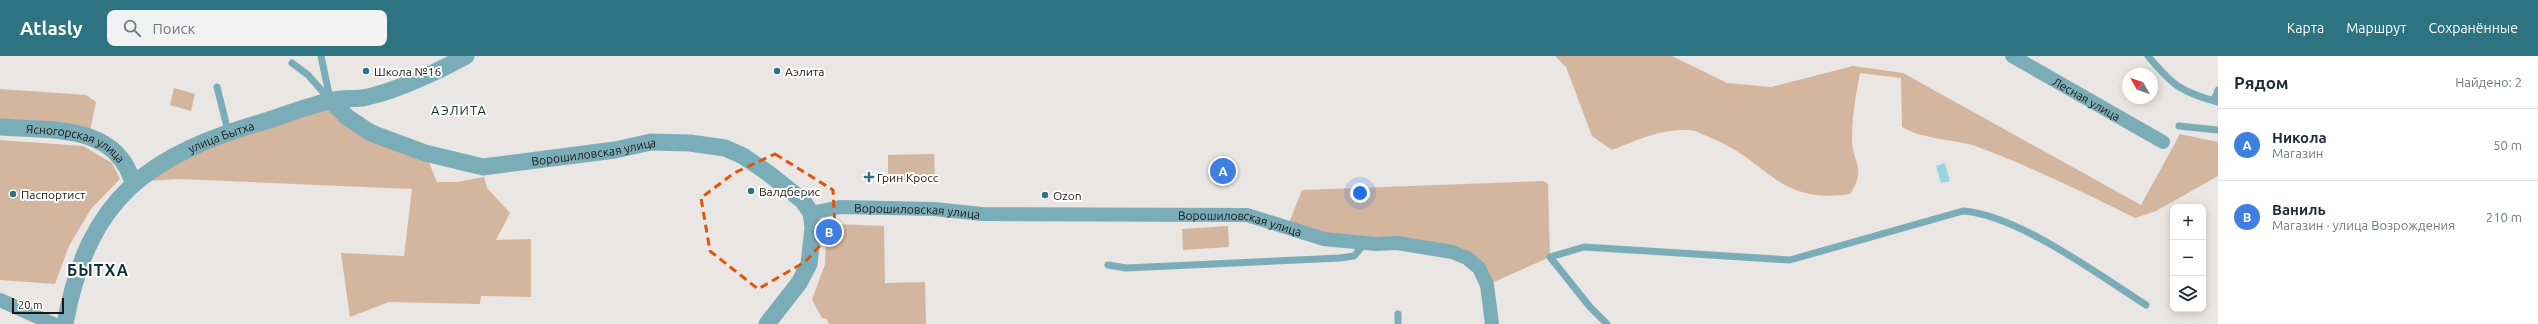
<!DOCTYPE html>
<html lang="ru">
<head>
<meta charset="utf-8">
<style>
	body { margin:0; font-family:Ubuntu,sans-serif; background:#f2f2f3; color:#1f2937 }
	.controls { position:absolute; right:12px; bottom:12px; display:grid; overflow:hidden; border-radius:8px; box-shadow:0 2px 10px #0003 }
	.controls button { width:36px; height:36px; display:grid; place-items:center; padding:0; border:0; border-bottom:1px solid #e0e1e3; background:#fff; color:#1f2937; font:20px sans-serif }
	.compass { position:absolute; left:2122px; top:12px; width:36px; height:36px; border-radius:50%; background:#fff; box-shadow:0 2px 10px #0003; rotate:310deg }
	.scale { position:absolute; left:12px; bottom:10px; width:52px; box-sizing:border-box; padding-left:4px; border:2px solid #1b1918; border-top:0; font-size:11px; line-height:14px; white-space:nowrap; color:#1b1918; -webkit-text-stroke:3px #fff; paint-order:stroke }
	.you { position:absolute; left:1360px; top:137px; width:14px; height:14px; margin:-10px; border:3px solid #fff; border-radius:50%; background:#1a73e8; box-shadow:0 0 0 6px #1a73e833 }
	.badge { display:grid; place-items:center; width:26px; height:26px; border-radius:50%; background:#2d7381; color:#fff; font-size:13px; font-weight:700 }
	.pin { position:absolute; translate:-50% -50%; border:2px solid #fff; box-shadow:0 1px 4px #0006 }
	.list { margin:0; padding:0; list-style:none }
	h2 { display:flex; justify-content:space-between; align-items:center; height:52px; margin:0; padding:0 16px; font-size:17px }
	h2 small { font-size:13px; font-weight:400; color:#747a83 }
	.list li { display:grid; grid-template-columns:26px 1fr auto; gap:12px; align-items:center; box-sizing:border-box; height:72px; padding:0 16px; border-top:1px solid #e0e1e3 }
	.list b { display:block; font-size:15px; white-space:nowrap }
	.list p { margin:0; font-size:13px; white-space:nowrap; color:#747a83 }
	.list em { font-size:13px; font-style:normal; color:#747a83 }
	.icon { flex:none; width:22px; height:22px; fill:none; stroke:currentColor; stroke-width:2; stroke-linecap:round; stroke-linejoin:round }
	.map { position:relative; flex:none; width:2218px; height:268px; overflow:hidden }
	header { display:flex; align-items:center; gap:24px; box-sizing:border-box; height:56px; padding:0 20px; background:#2d7381; color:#fff }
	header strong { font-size:19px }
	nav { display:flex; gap:22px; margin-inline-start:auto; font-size:14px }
	.search { width:280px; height:36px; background:#f2f2f3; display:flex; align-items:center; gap:10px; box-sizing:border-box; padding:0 14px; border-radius:8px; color:#747a83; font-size:15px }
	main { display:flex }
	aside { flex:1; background:#fff }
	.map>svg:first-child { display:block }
	.green { fill:#d4b59e }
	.water { fill:#99d4e1 }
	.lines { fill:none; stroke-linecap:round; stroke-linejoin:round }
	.service { stroke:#7badb8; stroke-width:7 }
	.minor { stroke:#7badb8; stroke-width:14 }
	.tertiary { stroke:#7badb8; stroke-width:17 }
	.marked { fill:none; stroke:#de560d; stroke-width:3; stroke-dasharray:8 5; stroke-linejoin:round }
	.poi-dot { fill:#2d7381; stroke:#fff; stroke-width:1.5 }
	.labels { text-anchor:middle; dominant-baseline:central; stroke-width:4; stroke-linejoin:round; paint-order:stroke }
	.poi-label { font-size:12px; fill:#1b1918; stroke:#fff; text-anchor:start }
	.street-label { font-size:12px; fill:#1b1918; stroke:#fff }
	.neighbourhood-label { font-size:13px; letter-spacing:1px; fill:#0f3037; stroke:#fff }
	.district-label { font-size:16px; font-weight:bold; letter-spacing:1px; fill:#0f3037; stroke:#fff }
</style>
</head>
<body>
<header>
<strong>Atlasly</strong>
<div class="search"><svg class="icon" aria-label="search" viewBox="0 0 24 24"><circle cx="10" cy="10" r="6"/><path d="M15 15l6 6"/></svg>Поиск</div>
<nav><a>Карта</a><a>Маршрут</a><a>Сохранённые</a></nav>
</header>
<main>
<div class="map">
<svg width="2218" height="268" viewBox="0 0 2218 268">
	<rect width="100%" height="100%" fill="#eae6e3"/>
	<path class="green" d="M1555,0H1672L1727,27L1771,31L1853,10L1903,17L2141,149L2180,78L2218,86V120L2156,155L2135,162C2082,136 2030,110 1975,90C1950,82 1924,84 1902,71L1901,22L1860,17C1856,37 1852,61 1852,82C1851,107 1868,110 1850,138C1777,149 1768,104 1711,82C1704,79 1695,74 1688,74C1661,73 1636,84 1612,94L1592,80L1566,11Z
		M174,32L195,38L191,55L170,49Z
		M0,33L86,39L96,46L89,80L0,71Z
		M330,44L425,97L437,126H457L484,121L487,132L510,157L496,184L531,183V241L481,240L480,248L389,246L350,261L341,197L404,200L412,133L178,123L147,125L156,109Z
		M0,84L83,90L112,107L120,123L91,153L69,190L55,228L0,224Z
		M934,98L935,123L888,125V99Z
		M1544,125L1548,128L1550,201L1487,229L1467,202L1287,172L1302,134Z
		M833,168L884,170L885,227L925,226L926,268H829L827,263L822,262L812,244L825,208L826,185L833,184Z
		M1228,170L1229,191L1183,194L1182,173Z"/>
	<path class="water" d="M1945,107L1950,125L1941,127L1936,110Z"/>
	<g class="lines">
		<path class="service" d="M321,0L330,43
			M2148,0C2173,30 2181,36 2218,46
			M292,7L308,19L330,44
			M217,31L228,75
			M2214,45L2218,34
			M2179,70L2218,74
			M1108,209L1126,212L1340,202L1354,200L1365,187
			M1398,258V268
			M1607,268L1590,251L1550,201L1584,191L1790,204L1963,155C2018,159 2099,219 2146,249"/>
		<g class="minor">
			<path id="s1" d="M2012,0L2163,86"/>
			<path id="s2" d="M811,157L840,151L934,153L982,158L1247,159L1324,183L1376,188L1397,187L1452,196L1467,202L1479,212L1487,229L1492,268"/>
			<path d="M0,244L53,268"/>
		</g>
		<g class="tertiary">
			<path id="s3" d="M330,44L347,61L371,77L425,97L483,111L615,94L651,86L690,87L725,92L743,100L768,117L803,145L811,157L813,172L809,208L799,227L767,268"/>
			<path id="s4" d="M0,71C51,75 116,67 133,127"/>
			<path id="s5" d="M65,268C88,141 148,99 266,65C287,58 308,50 329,45C340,42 352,43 362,42C392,37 439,15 466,0"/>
		</g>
	</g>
	<path class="marked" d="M775,98L833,134L835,173L805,206L758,233L710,195L701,142L734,117Z"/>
	<g class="poi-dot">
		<circle cx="366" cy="15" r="4"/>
		<circle cx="777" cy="15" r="4"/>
		<path d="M867 115h4v4h4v4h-4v4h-4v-4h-4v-4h4z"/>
		<circle cx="751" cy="135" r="4"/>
		<circle cx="13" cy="138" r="4"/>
		<circle cx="1045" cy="139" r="4"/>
	</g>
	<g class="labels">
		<g class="poi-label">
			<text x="374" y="15">Школа №16</text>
			<text x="785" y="15">Аэлита</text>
			<text x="877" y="121">Грин Кросс</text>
			<text x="759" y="135">Валдберис</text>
			<text x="21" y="138">Паспортист</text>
			<text x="1053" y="139">Ozon</text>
		</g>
		<g class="street-label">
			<text stroke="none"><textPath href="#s1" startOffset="86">Лесная улица</textPath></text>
			<text stroke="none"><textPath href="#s5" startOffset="259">улица Бытха</textPath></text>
			<text stroke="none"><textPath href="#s4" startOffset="79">Ясногорская улица</textPath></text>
			<text stroke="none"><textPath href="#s3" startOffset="282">Ворошиловская улица</textPath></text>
			<text stroke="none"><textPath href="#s2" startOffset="107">Ворошиловская улица</textPath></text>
			<text stroke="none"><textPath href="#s2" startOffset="431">Ворошиловская улица</textPath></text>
		</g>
		<g class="neighbourhood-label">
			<text x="459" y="54">АЭЛИТА</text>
		</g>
		<g class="district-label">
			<text x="98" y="214">БЫТХА</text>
		</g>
	</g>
</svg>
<div class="controls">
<button>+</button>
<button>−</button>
<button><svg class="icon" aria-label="layers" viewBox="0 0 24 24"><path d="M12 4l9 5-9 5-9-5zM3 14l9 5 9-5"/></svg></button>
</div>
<svg class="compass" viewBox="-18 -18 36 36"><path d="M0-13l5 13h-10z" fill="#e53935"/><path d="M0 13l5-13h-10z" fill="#747a83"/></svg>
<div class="scale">20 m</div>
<div class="you"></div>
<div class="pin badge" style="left:1223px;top:115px;background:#3f7fe0">A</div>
<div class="pin badge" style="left:829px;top:176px;background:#3f7fe0">B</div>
</div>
<aside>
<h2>Рядом<small>Найдено: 2</small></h2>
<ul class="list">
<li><span class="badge" style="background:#3f7fe0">A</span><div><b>Никола</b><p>Магазин</p></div><em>50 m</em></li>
<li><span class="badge" style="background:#3f7fe0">B</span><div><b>Ваниль</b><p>Магазин · улица Возрождения</p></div><em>210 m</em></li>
</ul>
</aside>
</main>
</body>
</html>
